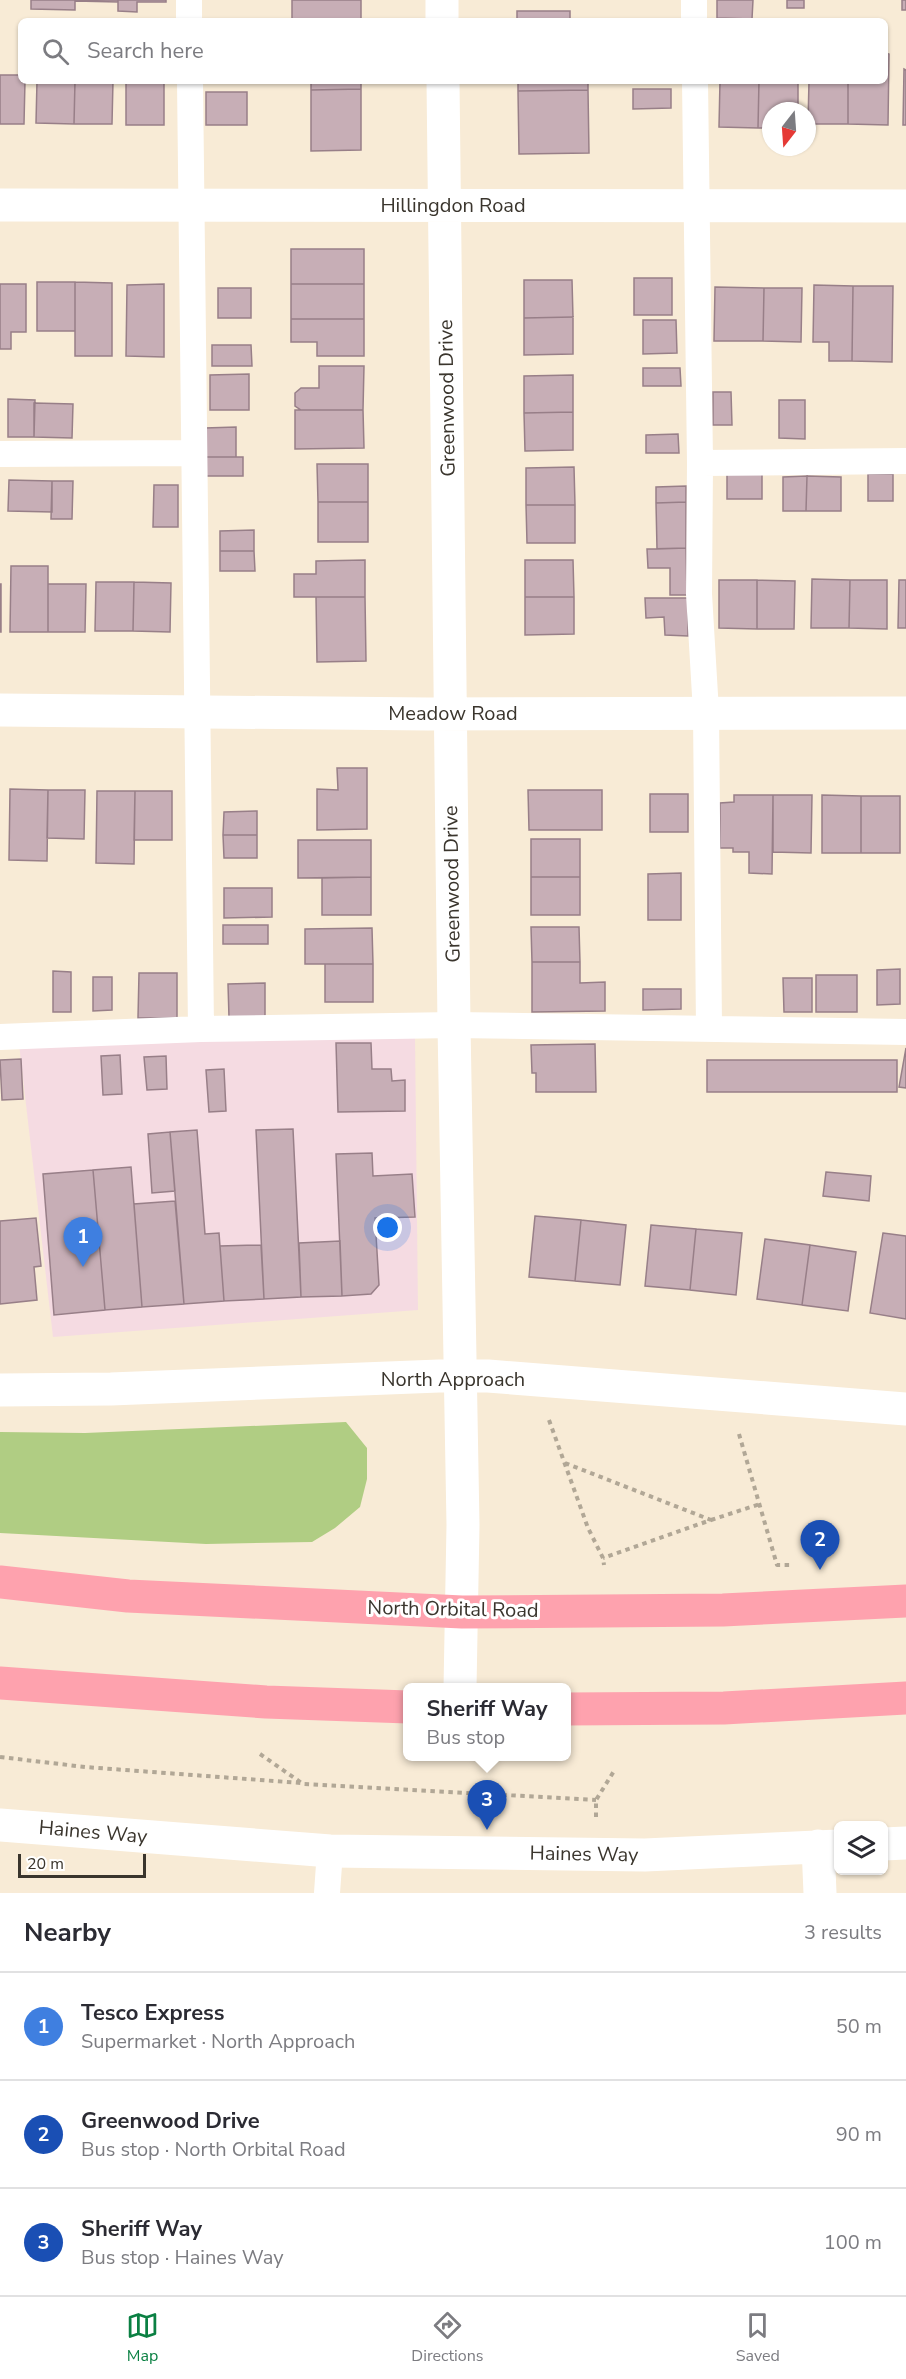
<!DOCTYPE html>
<html lang="en">
<head>
<meta charset="utf-8">
<style>
	body { margin:0; font-family:"Nunito Sans",sans-serif; background:#f7f7f7; color:#2b2b33 }
	.controls { position:absolute; right:18px; bottom:18px; display:grid; overflow:hidden; border-radius:9px; box-shadow:0 2px 4px #0004 }
	.controls button { width:54px; height:54px; display:grid; place-items:center; padding:0; border:0; border-bottom:2px solid #e1e1e2; background:#fff; color:#2b2b33; font:30px sans-serif }
	.compass { position:absolute; left:762px; top:102px; width:54px; height:54px; border-radius:50%; background:#fff; box-shadow:0 2px 4px #0004; rotate:197deg }
	.scale { position:absolute; left:18px; bottom:15px; width:128px; box-sizing:border-box; padding-left:6px; border:3px solid #3a352d; border-top:0; font-size:16px; line-height:21px; white-space:nowrap; color:#3a352d; -webkit-text-stroke:4px #fff; paint-order:stroke }
	.you { position:absolute; left:388px; top:1228px; width:21px; height:21px; margin:-15px; border:4px solid #fff; border-radius:50%; background:#1a73e8; box-shadow:0 0 0 9px #1a73e833 }
	.badge { display:grid; place-items:center; width:39px; height:39px; border-radius:50%; background:#0b8043; color:#fff; font-size:20px; font-weight:700 }
	.pin { position:absolute; translate:-50% -50px; filter:drop-shadow(0 2px 3px #0008) }
	.pin::after { content:''; position:absolute; top:32px; width:21px; height:18px; background:inherit; clip-path:polygon(0 0,100% 0,50% 100%) }
	.popup { position:absolute; left:403px; top:1683px; width:168px; height:78px; box-sizing:border-box; display:grid; place-content:center; border-radius:9px; background:#fff; filter:drop-shadow(0 2px 4px #0005); font-size:20px; white-space:nowrap; color:#7c7c81 }
	.popup b { font-size:22px; color:#2b2b33 }
	.popup::after { content:''; position:absolute; left:50%; top:100%; margin-left:-12px; border:12px solid transparent; border-top-color:#fff }
	.list { margin:0; padding:0; list-style:none }
	h2 { display:flex; justify-content:space-between; align-items:center; height:78px; margin:0; padding:0 24px; font-size:26px }
	h2 small { font-size:20px; font-weight:400; color:#7c7c81 }
	.list li { display:grid; grid-template-columns:39px 1fr auto; gap:18px; align-items:center; box-sizing:border-box; height:108px; padding:0 24px; border-top:2px solid #e1e1e2 }
	.list b { display:block; font-size:22px; white-space:nowrap }
	.list p { margin:0; font-size:20px; white-space:nowrap; color:#7c7c81 }
	.list em { font-size:20px; font-style:normal; color:#7c7c81 }
	.icon { flex:none; width:33px; height:33px; fill:none; stroke:currentColor; stroke-width:2; stroke-linecap:round; stroke-linejoin:round }
	.map { position:relative; flex:none; width:906px; height:1893px; overflow:hidden }
	.search { position:absolute; background:#fff; box-shadow:0 2px 4px #0004; left:18px; right:18px; top:18px; height:66px; display:flex; align-items:center; gap:15px; box-sizing:border-box; padding:0 21px; border-radius:9px; color:#7c7c81; font-size:22px }
	.sheet { height:402px; background:#fff }
	nav { display:flex; justify-content:space-around; align-items:center; box-sizing:border-box; height:84px; border-top:2px solid #e1e1e2; background:#fff; font-size:16px; color:#7c7c81 }
	nav a { display:grid; justify-items:center; gap:3px }
	nav .on { color:#0b8043 }
	.map>svg:first-child { display:block }
	.commercial { fill:#f5dbe2 }
	.green { fill:#b0cd83 }
	.building { fill:#c7aeb6; stroke:#987f88; stroke-width:1.5 }
	.lines { fill:none; stroke-linecap:round; stroke-linejoin:round }
	.path { stroke:#b1a796; stroke-width:4; stroke-dasharray:4.5 4.5; stroke-linecap:butt }
	.lane { stroke:#fff; stroke-width:26 }
	.street { stroke:#fff; stroke-width:33 }
	.highway { stroke:#fea2ae; stroke-width:33 }
	.labels { text-anchor:middle; dominant-baseline:central; stroke-width:6; stroke-linejoin:round; paint-order:stroke }
	.street-label { font-size:20px; fill:#3a352d; stroke:#fff }
</style>
</head>
<body>
<div class="map">
<svg width="906" height="1893" viewBox="0 0 906 1893">
	<rect width="100%" height="100%" fill="#f8ebd6"/>
	<path class="commercial" d="M415,1036L418,1310L53,1337L19,1044Z"/>
	<path class="green" d="M346,1422L367,1448V1479L360,1507L335,1528L312,1542L206,1544L0,1533V1432L85,1433Z"/>
	<path class="building" d="M31,0H75V10L31,9Z
		M75,0H118V2L75,1Z
		M118,0H166V2H137V12L118,11Z
		M292,0H361V21H292Z
		M717,0H753L752,19L717,18Z
		M787,0H804V8H787Z
		M902,0H906V10H902Z
		M517,11H570V21H517Z
		M885,53L889,54L888,125L848,124V81H885Z
		M904,69L906,70V125H903Z
		M0,75H21V81H25L24,124H0Z
		M37,81H75L74,124L36,123Z
		M75,81H113L112,124H74Z
		M126,81H164V125H126Z
		M311,81H361V89L311,90Z
		M518,81H588V90L518,91Z
		M720,81H759L758,128L719,127Z
		M759,81H798V111H771V128H758Z
		M809,81H848V124H808Z
		M361,89V150L311,151V90Z
		M633,89H671V108L633,109Z
		M588,90L589,153L519,154L518,91Z
		M206,92H247V125H206Z
		M291,249H364V284H291Z
		M634,278H672V315H634Z
		M524,280H572L573,317L524,318Z
		M37,282H75V331H37Z
		M75,282L112,283V356H75Z
		M0,284H26V332H11V349H0Z
		M164,284V357L126,356L127,285Z
		M291,284H364V319H291Z
		M814,285L853,286L852,361H829V342H813Z
		M853,286H893L892,362L852,361Z
		M715,287L764,288L763,341H714Z
		M218,288H251V318H218Z
		M764,288H802L801,342L763,341Z
		M573,317V354L524,355V318Z
		M291,319H364V356H317V342H291Z
		M643,320H676L677,353L643,354Z
		M212,345H251L252,366H212Z
		M319,366H364L363,410H301L295,406V393L301,388H319Z
		M643,368H680L681,386H643Z
		M249,374V410H210V375Z
		M573,375V412L524,413V376Z
		M713,392H731L732,425H713Z
		M8,399L35,400L34,437H8Z
		M779,400H805V439L779,438Z
		M34,403L73,404L72,438L34,437Z
		M295,410H363L364,448L295,449Z
		M573,412V450L525,451L524,413Z
		M236,427V457H205V428Z
		M678,434L679,453H646V435Z
		M205,457H243V476H205Z
		M317,464H368V502H318Z
		M574,467L575,505H526V468Z
		M727,473H762V499H727Z
		M868,474H893V501H868Z
		M807,476L806,511H783V477Z
		M807,476L841,477V511H806Z
		M9,480L52,481V512L8,511Z
		M52,481H73L72,519H51Z
		M154,485H178V527H153Z
		M686,486V502L656,503V487Z
		M318,502H368V542H318Z
		M686,502V548L657,549L656,503Z
		M526,505H575V543H527Z
		M254,530V551H220V531Z
		M686,548L687,595H670V568H648L647,549Z
		M220,551H254L255,571H220Z
		M365,560V597H294V574H316V561Z
		M525,560H573L574,597H525Z
		M11,566H48V632H10Z
		M812,579L850,580L849,628H811Z
		M719,580H757V629L719,628Z
		M757,580L795,581L794,629H757Z
		M850,580H887V629L849,628Z
		M899,580H906V628H898Z
		M96,582H134L133,631H95Z
		M134,582L171,583L170,632L133,631Z
		M0,584H1V632H0Z
		M48,584H86L85,632H48Z
		M316,597H365L366,661L317,662Z
		M525,597H574V634L525,635Z
		M645,598H688V636L665,635L664,617L646,618Z
		M337,768H367V829L317,830V789L338,790Z
		M10,789L48,790L47,861L9,860Z
		M48,790H85L84,839L47,838Z
		M528,790H602V830H529Z
		M97,791H135L134,864L96,863Z
		M135,791H172V840H134Z
		M650,794H688V832H650Z
		M734,795H773L772,874L749,873V852H733V848H720V803L734,802Z
		M773,795H812L811,853L773,852Z
		M822,795L861,796V853H822Z
		M861,796H900V853H861Z
		M257,811V835H223L224,812Z
		M223,835H257V858H224Z
		M531,839H580V877H531Z
		M298,840H371V877L298,878Z
		M681,873V920H648V874Z
		M371,877V915H322V878Z
		M531,877H580V915H531Z
		M224,888H272V917L224,918Z
		M223,925H268V944H223Z
		M531,927H579L580,962H532Z
		M372,928L373,964H305V929Z
		M532,962H580V983L605,982V1011L532,1012Z
		M325,964H373V1002H325Z
		M900,969V1004L877,1005V970Z
		M53,971L71,972V1012H53Z
		M139,973H177V1018H138Z
		M816,975H857V1012H816Z
		M93,977H112V1010L93,1011Z
		M783,978H812V1012H784Z
		M265,983V1017H229L228,984Z
		M643,989H681V1009L643,1010Z
		M336,1043H371L372,1069H391L392,1081L405,1080V1111L338,1112Z
		M595,1044L596,1092H536V1073H532L531,1045Z
		M906,1048V1088L899,1087Z
		M120,1055L122,1094L103,1095L101,1056Z
		M166,1056L167,1089L147,1090L144,1057Z
		M21,1059L23,1099L2,1100L0,1060Z
		M707,1060H897V1092H707Z
		M224,1069L226,1111L209,1112L206,1070Z
		M293,1129L301,1297L264,1299L256,1130Z
		M197,1130L205,1234L219,1233L224,1301L184,1304L170,1132Z
		M170,1132L175,1191L152,1193L148,1134Z
		M372,1153L373,1176L412,1174L415,1217L375,1218L379,1285L371,1294L342,1296L336,1154Z
		M131,1167L142,1307L105,1310L93,1170Z
		M93,1170L105,1310L54,1315L43,1174Z
		M826,1172L871,1176L869,1201L823,1196Z
		M175,1201L184,1304L142,1307L134,1204Z
		M535,1216L581,1220L575,1281L529,1277Z
		M36,1218L41,1266L34,1267L37,1300L0,1304V1221Z
		M581,1220L626,1225L620,1285L575,1281Z
		M651,1225L696,1229L690,1290L645,1286Z
		M696,1229L742,1233L736,1295L690,1290Z
		M883,1233L906,1236V1319L870,1313Z
		M765,1239L810,1245L802,1305L757,1299Z
		M340,1241L342,1296L301,1297L299,1243Z
		M261,1245L264,1299L224,1301L220,1246Z
		M810,1245L856,1252L848,1311L802,1305Z"/>
	<g class="lines">
		<path class="path" d="M549,1420L588,1528L603,1558L604,1565
			M739,1434L777,1565H790
			M565,1463L711,1520L603,1558
			M711,1520L760,1504
			M260,1754L303,1784L596,1800
			M0,1757L85,1767L301,1783
			M596,1817V1800L614,1771"/>
		<path class="lane" d="M189,0V21
			M694,0V21
			M190,81L201,1029
			M695,81L700,463L699,594L706,712L709,1028
			M0,454L193,453
			M700,463L906,461
			M0,1037L201,1029L454,1025L906,1032
			M327,1893L330,1851"/>
		<path class="street" d="M442,0V21
			M443,81L454,1025L463,1525L460,1688
			M0,205L906,206
			M0,710L428,714L906,713
			M0,1390L111,1389L439,1376H488L906,1409
			M0,1825L330,1851L645,1855L838,1846
			M884,1844L906,1843
			M818,1846L820,1893"/>
		<path class="highway" d="M0,1582L128,1596L462,1612L723,1610L906,1601
			M0,1683L266,1702L408,1707
			M566,1709L724,1708L906,1698"/>
	</g>
	<g class="labels">
		<g class="street-label">
			<text x="453" y="205">Hillingdon Road</text>
			<text transform="translate(447 398) rotate(-91)">Greenwood Drive</text>
			<text x="453" y="713">Meadow Road</text>
			<text transform="translate(452 884) rotate(-91)">Greenwood Drive</text>
			<text x="453" y="1379">North Approach</text>
			<text transform="translate(453 1609) rotate(1)">North Orbital Road</text>
			<text transform="translate(93 1832) rotate(5)">Haines Way</text>
			<text transform="translate(584 1854) rotate(1)">Haines Way</text>
		</g>
	</g>
</svg>
<div class="controls">
<button><svg class="icon" aria-label="layers" viewBox="0 0 24 24"><path d="M12 4l9 5-9 5-9-5zM3 14l9 5 9-5"/></svg></button>
</div>
<svg class="compass" viewBox="-18 -18 36 36"><path d="M0-13l5 13h-10z" fill="#e53935"/><path d="M0 13l5-13h-10z" fill="#7c7c81"/></svg>
<div class="scale">20 m</div>
<div class="you"></div>
<div class="pin badge" style="left:83px;top:1267px;background:#3f7fe0">1</div>
<div class="pin badge" style="left:820px;top:1570px;background:#1a4fb4">2</div>
<div class="pin badge" style="left:487px;top:1830px;background:#1a4fb4">3</div>
<div class="popup"><b>Sheriff Way</b>Bus stop</div>
<div class="search"><svg class="icon" aria-label="search" viewBox="0 0 24 24"><circle cx="10" cy="10" r="6"/><path d="M15 15l6 6"/></svg>Search here</div>
</div>
<section class="sheet">
<h2>Nearby<small>3 results</small></h2>
<ul class="list">
<li><span class="badge" style="background:#3f7fe0">1</span><div><b>Tesco Express</b><p>Supermarket · North Approach</p></div><em>50 m</em></li>
<li><span class="badge" style="background:#1a4fb4">2</span><div><b>Greenwood Drive</b><p>Bus stop · North Orbital Road</p></div><em>90 m</em></li>
<li><span class="badge" style="background:#1a4fb4">3</span><div><b>Sheriff Way</b><p>Bus stop · Haines Way</p></div><em>100 m</em></li>
</ul>
</section>
<nav>
<a class="on"><svg class="icon" aria-label="map" viewBox="0 0 24 24"><path d="M3 6l6-2 6 2 6-2v14l-6 2-6-2-6 2zM9 4v14M15 6v14"/></svg>Map</a>
<a><svg class="icon" aria-label="directions" viewBox="0 0 24 24"><path d="M12 3l9 9-9 9-9-9zM9 14v-3h6M13 9l2 2-2 2"/></svg>Directions</a>
<a><svg class="icon" aria-label="saved" viewBox="0 0 24 24"><path d="M7 4h10v16l-5-4-5 4z"/></svg>Saved</a>
</nav>
</body>
</html>
